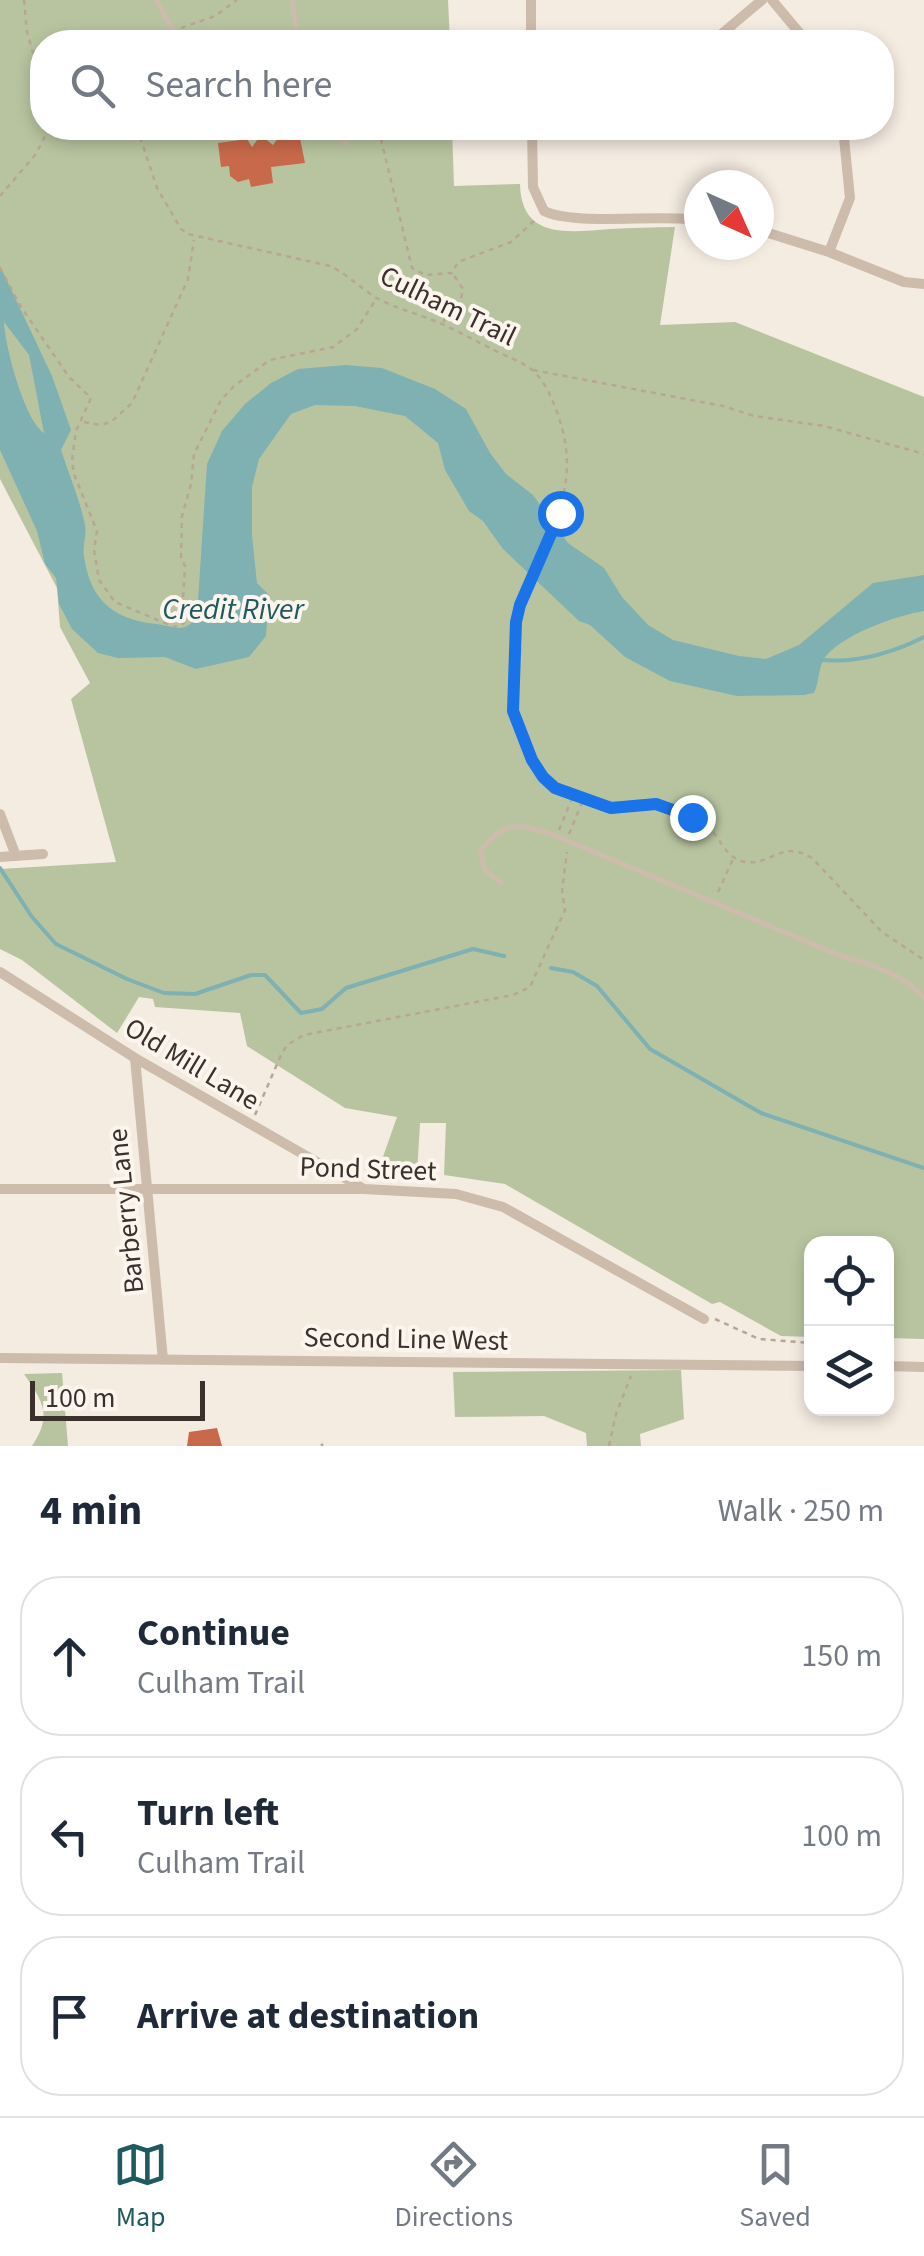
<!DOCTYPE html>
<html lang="en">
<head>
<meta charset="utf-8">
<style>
	body { margin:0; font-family:"Source Sans 3",sans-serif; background:#f2f2f3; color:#1f2937 }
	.controls { position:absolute; right:30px; bottom:30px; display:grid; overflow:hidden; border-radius:20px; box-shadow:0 5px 15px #0003 }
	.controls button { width:90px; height:90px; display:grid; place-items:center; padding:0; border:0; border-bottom:2px solid #e0e1e3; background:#fff; color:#1f2937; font:50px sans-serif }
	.compass { position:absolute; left:684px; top:170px; width:90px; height:90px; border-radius:50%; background:#fff; box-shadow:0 5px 15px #0003; rotate:135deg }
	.scale { position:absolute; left:30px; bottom:25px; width:175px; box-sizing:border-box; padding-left:10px; border:5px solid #3b302b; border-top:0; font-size:28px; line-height:35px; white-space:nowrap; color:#3b302b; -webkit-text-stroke:8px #fbf5ee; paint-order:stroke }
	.stop { position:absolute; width:30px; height:30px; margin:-22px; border:8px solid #1a73e8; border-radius:50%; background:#fff }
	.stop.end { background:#1a73e8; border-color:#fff; box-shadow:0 2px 10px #0008 }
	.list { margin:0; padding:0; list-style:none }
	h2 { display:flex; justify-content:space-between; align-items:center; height:130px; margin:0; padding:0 40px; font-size:42px }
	h2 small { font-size:32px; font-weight:400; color:#747a83 }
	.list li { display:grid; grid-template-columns:65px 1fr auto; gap:30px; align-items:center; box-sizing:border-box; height:160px; margin:0 20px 20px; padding:0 20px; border:2px solid #e0e1e3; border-radius:40px }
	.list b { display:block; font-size:38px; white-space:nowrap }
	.list p { margin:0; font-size:32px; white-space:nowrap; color:#747a83 }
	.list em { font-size:32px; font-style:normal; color:#747a83 }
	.icon { flex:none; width:55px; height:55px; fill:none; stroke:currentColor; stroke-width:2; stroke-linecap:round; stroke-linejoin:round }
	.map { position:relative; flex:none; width:924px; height:1446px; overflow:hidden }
	.search { position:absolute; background:#fff; box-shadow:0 5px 15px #0003; left:30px; right:30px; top:30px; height:110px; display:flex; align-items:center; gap:25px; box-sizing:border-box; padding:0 35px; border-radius:40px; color:#747a83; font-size:38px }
	.sheet { height:670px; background:#fff }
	nav { display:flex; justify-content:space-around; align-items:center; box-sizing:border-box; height:140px; border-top:2px solid #e0e1e3; background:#fff; font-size:28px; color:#747a83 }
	nav a { display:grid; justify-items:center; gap:5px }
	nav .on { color:#1f5a5e }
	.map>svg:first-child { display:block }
	.green { fill:#b8c4a0 }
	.water { fill:#7fb0b2; fill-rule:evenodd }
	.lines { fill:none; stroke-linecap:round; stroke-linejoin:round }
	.stream { stroke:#7fb0b2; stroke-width:4 }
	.building { fill:#c8694b }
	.path { stroke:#b9a596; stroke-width:2.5; stroke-dasharray:5 5; stroke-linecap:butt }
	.service { stroke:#cdbbac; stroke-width:5 }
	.minor { stroke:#cdbbac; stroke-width:10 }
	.route { stroke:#1a73e8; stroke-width:12 }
	.labels { text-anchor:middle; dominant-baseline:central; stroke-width:8; stroke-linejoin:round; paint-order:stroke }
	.street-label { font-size:28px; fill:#3b302b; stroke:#fbf5ee }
	.water-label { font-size:30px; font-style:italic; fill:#1f5a5e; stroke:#fbf5ee }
</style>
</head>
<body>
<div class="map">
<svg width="924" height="1446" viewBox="0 0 924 1446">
	<rect width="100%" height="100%" fill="#f4ebe1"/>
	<path class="green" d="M0,0H448L450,42H42V128H452L454,186L520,184C521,240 569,232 610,229C632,228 653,227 675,227L660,325L735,322L924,397V1339L887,1338L886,1244H812L811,1337L781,1336L720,1302L712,1304L505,1184L444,1175L446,1123H420L417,1174L378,1171L397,1117L345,1108L247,1046L240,1013L155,1007L153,999L139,997L117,1033L22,960L0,949V869L116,862L71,699L90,683L60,627L57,588L0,479Z
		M681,1370L684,1419L640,1434L641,1446H587L586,1433L544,1416L455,1417L453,1372Z
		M62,1373L68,1446H32C52,1415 44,1403 24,1374Z"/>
	<path class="water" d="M0,266L52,376L71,430L61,450C69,475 80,500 85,525C87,535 82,546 84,556C90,600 113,619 156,624C174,626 185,635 197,616L207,464L222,431L245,404L271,383L298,369L346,365L382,368L435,389L466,409L490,453L506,474L533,495L568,543L604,568L622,597L648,625L673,640L739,656L766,659L799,645L873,583L924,575V611C898,615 836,636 823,661C818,671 819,683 814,693L804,695L737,696L670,681L625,657L590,625L579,621L503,549L483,521L469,511L445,470L438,443L405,416L355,406L315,405L291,414L259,459L252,487V536L257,583L269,595L266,636L249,657L196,669L165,657L118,658L98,653L72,629L59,604L56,578L45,564L37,531L0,450ZM4,322L29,355L44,433C25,421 5,347 4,322Z"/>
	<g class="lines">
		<path class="stream" d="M823,660C859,663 892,653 924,637
			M0,868L32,917L56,944L127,979L164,993L195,994L251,975H265L301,1013L322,1009L346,988L473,949L504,956
			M551,968L573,972L597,986L650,1049L761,1113L924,1168"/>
	</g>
	<path class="building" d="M266,128H272L264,138L273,145L278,138L276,128H298L305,163L271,167L273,183L251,187L249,179L238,182L230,176L229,166L221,167L218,143L247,139L252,147Z
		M217,1428L222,1446H187L189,1432Z"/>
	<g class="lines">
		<path class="path" d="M24,0L27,32L42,83
			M181,28L215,16L237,0
			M257,33L259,42
			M159,42L165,37
			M137,128L157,188L181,229L188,234L330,266C349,275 362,290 380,300C400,310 423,315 444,325C462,333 479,343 498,352C508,357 522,362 531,369C544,379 553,400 558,415C587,498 538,537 519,609C506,662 507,733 543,776C553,789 594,807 611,808C631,811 647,801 670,808C681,812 696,817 705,824C719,834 723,855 741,861C770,869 780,838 812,858L882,932L924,960
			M381,139L412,268L425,275L452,273L458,262L511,242L536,219
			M0,196L36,154L49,128
			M0,268L21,307L69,377L91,398L76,431L72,460L74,474L97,531L94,550L99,580L115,602L174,627L182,625L187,619L183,599L185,566L181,557L182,516L191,484L194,454L221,400L234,386L270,360L333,347L357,329L376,299
			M443,322L461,299L463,289L453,274
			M533,370L723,406L754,416L824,426L924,454
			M84,422L100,425L111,422L132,403L188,279L194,240
			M559,830L573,796
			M569,834L583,800
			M718,892L733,859
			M255,1115L281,1055L287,1045L304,1035L513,995L530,987L565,910L562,891L567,852
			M715,1319L759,1339L812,1343
			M321,1446L323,1444
			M609,1446L616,1414L631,1376"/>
		<path class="service" d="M156,0L180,42
			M292,0L296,26
			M342,128L345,143
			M501,883L485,870L480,852C502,822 515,823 549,833L841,956C872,965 903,973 924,998"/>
		<path class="minor" d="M531,0V42
			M772,0L807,42
			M712,42L762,0
			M532,128L533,187L544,211C575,226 657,214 699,220
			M759,230L829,252L904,282L924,284
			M829,252L850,198L843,128
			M0,814L16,856
			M0,857L43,854
			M0,972L135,1058L364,1189
			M135,1058L163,1360
			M0,1189H364L456,1194L503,1207L704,1319
			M0,1358L812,1366
			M886,1366L924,1367"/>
	</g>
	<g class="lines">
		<path class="route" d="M560,513L520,605L516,622L513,711L532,760L543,777L555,788L611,808L656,804L692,817"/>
	</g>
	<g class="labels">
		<g class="street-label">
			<text transform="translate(448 306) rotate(26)">Culham Trail</text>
			<text transform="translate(192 1064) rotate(31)">Old Mill Lane</text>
			<text transform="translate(368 1169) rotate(2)">Pond Street</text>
			<text transform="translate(126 1211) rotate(-96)">Barberry Lane</text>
			<text transform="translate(406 1339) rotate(1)">Second Line West</text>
		</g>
		<g class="water-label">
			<text x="233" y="609">Credit River</text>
		</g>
	</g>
</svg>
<div class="controls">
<button><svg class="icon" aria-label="locate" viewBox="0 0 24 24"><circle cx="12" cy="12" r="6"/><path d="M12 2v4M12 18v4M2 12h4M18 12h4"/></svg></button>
<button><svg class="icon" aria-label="layers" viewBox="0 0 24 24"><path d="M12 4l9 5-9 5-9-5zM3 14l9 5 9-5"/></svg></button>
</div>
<svg class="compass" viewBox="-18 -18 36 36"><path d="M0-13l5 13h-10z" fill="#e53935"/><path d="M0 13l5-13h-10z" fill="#747a83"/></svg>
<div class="scale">100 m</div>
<div class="stop" style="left:560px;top:513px"></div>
<div class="stop end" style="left:692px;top:817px"></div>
<div class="search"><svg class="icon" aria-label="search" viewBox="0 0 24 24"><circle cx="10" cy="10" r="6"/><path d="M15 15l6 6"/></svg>Search here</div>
</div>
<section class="sheet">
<h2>4 min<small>Walk · 250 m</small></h2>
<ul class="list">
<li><svg class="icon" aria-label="ahead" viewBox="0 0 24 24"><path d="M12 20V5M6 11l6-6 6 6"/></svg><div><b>Continue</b><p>Culham Trail</p></div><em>150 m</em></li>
<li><svg class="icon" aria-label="left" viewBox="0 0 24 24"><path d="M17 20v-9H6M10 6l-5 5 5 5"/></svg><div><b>Turn left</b><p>Culham Trail</p></div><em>100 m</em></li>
<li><svg class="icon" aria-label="arrive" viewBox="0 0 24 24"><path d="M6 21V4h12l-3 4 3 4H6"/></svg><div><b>Arrive at destination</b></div></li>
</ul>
</section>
<nav>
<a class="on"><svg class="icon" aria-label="map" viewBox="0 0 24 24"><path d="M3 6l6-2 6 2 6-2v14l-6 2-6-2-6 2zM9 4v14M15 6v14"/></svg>Map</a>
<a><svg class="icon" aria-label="directions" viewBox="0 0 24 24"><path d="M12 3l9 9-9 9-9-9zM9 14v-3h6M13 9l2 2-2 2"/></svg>Directions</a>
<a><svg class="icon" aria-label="saved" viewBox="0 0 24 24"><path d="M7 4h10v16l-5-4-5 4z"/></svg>Saved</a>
</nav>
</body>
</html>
